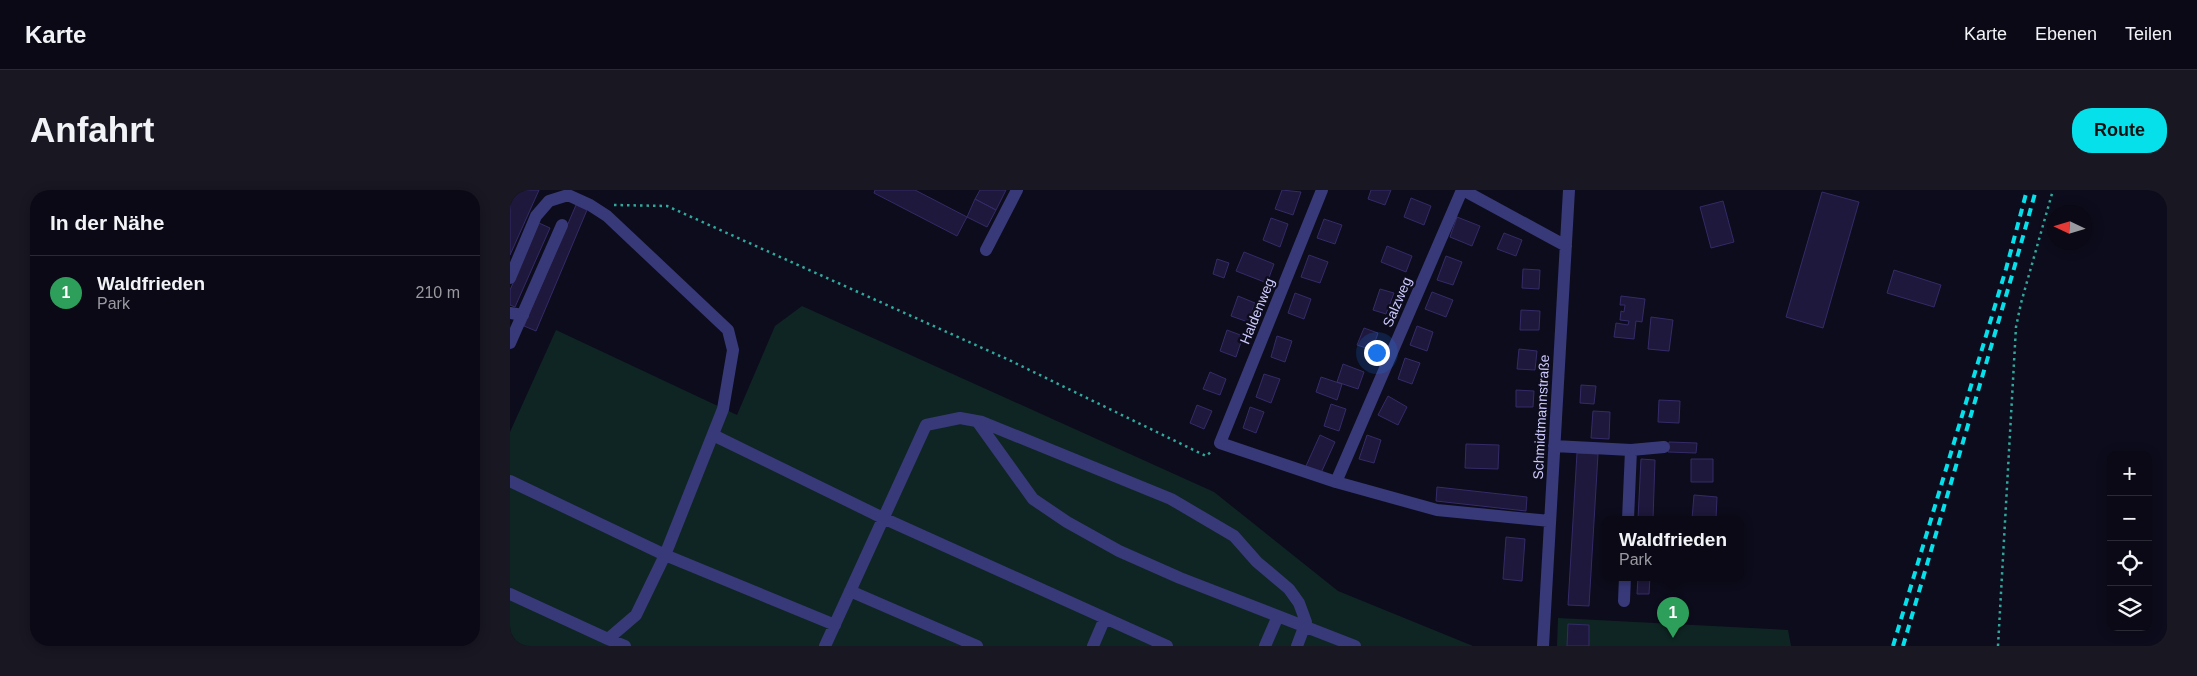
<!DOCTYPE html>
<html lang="de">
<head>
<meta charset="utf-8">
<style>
	body { margin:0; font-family:Helvetica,sans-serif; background:#181722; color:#f1f3f6 }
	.controls { position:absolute; right:15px; bottom:15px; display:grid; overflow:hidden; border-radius:10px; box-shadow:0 2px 12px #0003 }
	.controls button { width:45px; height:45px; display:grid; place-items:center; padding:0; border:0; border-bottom:1px solid #2a2a34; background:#0a0915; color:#f1f3f6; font:25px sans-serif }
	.compass { position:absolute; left:1537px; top:15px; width:45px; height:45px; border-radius:50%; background:#0a0915; box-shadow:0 2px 12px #0003; rotate:274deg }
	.you { position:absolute; left:866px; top:162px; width:18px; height:18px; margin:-12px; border:4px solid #fff; border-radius:50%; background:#1a73e8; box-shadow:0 0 0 8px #1a73e833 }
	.badge { display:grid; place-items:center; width:32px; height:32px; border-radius:50%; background:#06e0eb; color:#fff; font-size:16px; font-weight:700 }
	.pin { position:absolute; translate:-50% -41px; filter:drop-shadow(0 1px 2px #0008) }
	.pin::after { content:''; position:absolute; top:26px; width:18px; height:15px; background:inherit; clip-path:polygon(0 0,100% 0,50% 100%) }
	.popup { position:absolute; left:1092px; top:326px; width:142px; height:65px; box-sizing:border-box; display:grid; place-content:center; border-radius:10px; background:#0a0915; filter:drop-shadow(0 1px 4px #0005); font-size:16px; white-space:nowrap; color:#999aa0 }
	.popup b { font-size:19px; color:#f1f3f6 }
	.popup::after { content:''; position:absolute; left:50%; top:100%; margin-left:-10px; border:10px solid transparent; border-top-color:#0a0915 }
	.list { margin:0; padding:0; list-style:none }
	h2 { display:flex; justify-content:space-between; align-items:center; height:65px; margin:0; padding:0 20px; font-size:21px }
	h2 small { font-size:16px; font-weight:400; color:#999aa0 }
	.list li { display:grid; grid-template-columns:32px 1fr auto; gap:15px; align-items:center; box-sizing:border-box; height:75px; padding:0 20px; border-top:1px solid #2a2a34 }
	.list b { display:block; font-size:19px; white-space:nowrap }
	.list p { margin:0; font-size:16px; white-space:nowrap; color:#999aa0 }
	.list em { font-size:16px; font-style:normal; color:#999aa0 }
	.icon { flex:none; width:28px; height:28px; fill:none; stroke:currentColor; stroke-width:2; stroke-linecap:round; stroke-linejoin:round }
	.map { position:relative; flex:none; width:1657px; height:456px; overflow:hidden; border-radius:20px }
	header { display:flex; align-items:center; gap:30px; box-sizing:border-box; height:70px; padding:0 25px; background:#0a0915; border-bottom:1px solid #2a2a34 }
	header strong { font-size:24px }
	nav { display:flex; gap:28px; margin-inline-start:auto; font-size:18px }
	.intro { display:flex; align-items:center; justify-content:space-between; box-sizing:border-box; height:120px; padding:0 30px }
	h1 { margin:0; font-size:35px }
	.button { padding:12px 22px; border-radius:20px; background:#06e0eb; color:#111; font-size:18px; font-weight:700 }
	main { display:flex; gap:30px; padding:0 30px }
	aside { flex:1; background:#0a0915; border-radius:20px; box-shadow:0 2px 12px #0003 }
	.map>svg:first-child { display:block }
	.green { fill:#0f2523 }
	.building { fill:#1e183c; stroke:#342b67 }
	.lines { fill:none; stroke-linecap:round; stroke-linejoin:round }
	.path { stroke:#30a99c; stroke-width:2.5; stroke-dasharray:2.5 4; stroke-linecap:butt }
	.minor { stroke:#383979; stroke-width:12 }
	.rail { stroke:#06e0eb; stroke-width:4; stroke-dasharray:8 6; stroke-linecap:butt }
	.labels { text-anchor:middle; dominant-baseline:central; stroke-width:5; stroke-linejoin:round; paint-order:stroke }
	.street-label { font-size:14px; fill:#cbc8fd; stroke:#0d0c1c }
</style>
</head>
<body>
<header>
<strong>Karte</strong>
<nav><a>Karte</a><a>Ebenen</a><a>Teilen</a></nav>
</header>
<div class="intro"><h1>Anfahrt</h1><a class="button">Route</a></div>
<main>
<aside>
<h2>In der Nähe<small></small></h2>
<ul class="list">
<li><span class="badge" style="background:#2e9e5b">1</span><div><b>Waldfrieden</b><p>Park</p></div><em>210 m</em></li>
</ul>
</aside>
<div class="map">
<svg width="1657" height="456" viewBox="0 0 1657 456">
	<rect width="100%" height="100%" fill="#0d0c1c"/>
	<path class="green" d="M292,116L704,302L828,401L963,456H0V242L46,140L227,225L265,136Z
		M1048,428L1278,440L1281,456H1047Z"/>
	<path class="building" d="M2,0H29L0,65V3Z
		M365,0H405L457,27L447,46L364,3Z
		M470,0H496L486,20L465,9Z
		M772,0L791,2L783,25L765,19Z
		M861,0H881L875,15L858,9Z
		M1312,2L1349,12L1313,138L1276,127Z
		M901,8L921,16L914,35L894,27Z
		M465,9L486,20L477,37L457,27Z
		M1213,11L1224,52L1201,58L1190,17Z
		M66,15L77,20L26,141L14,136Z
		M947,27L970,36L962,56L940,47Z
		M761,28L778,34L770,57L753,50Z
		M814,29L832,35L825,54L807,48Z
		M29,33L40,38L5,117L0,115V100Z
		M994,43L1012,50L1006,66L987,59Z
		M877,56L902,66L896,82L871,72Z
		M734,62L764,74L757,93L726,81Z
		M799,65L818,72L810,93L791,87Z
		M936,66L952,72L943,95L927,90Z
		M707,69L719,73L714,88L703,84Z
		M1013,79L1030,80L1029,99L1012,98Z
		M1384,80L1431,95L1424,117L1377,103Z
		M870,99L884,103L876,124L863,120Z
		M922,102L943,110L936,127L915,119Z
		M785,103L801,109L794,129L778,123Z
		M728,106L745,113L738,132L721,126Z
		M1111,106L1135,109L1132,132L1126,131L1124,149L1104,147L1106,133L1118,135L1119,131L1110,130L1111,121L1114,122L1115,115H1110Z
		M1011,120L1030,121L1029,140H1010Z
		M1141,127L1163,130L1159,161L1138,159Z
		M907,136L923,142L917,161L900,155Z
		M854,138L868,143L862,160L847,155Z
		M717,140L733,146L726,167L710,161Z
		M767,146L782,151L775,172L761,167Z
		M1009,159L1027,161L1025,180L1007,179Z
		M895,168L910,173L902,194L888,189Z
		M833,174L854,182L848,199L827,192Z
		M700,182L716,189L710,205L693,199Z
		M754,184L770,189L761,213L746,207Z
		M811,187L832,194L827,210L806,202Z
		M1071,195L1086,196L1084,214L1070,213Z
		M1006,200L1024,201L1023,217H1006Z
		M878,206L897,217L888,235L868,225Z
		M1149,210L1170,211L1169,233L1148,232Z
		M821,214L836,219L829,241L814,236Z
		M687,215L702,221L694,239L680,233Z
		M740,217L754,222L746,243L733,238Z
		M1083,221L1100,222L1099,249L1081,248Z
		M810,245L825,252L811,283L796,276Z
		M857,245L871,250L864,273L849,269Z
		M1159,252L1187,253L1186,263L1158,262Z
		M956,254L989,255L988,279L955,278Z
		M1067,263L1088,264L1079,416L1058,415Z
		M1131,269L1145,270L1143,329H1128Z
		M1181,269H1203V292H1181Z
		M927,297L1017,307L1016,321L926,311Z
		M1184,305L1207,307L1206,329H1182Z
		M996,347L1015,349L1012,391L993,389Z
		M1128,387H1140L1139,404H1127Z
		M1058,434L1079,435V456H1057Z"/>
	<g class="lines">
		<path class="path" d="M104,15L157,16L499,170L696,266L702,261
			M1488,456L1506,137L1511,113L1543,0"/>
		<path class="minor" d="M812,0L710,253L826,292L927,320L1040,331
			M953,0L1056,56
			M476,60L507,0
			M0,88L26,26L39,11L58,5L80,15L97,26L218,140L223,160L213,219L155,365L325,435
			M0,123L13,125
			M0,153L52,35
			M467,231L523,309L557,332L609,361L670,388L845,456
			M203,245L373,328L657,456
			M1044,256L1121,260L1118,329
			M1121,260L1154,257
			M0,291L155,365L126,425L98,449L0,404
			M826,292L952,0
			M340,401L467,456
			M1114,411L1115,387
			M98,449L115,456
			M315,456L416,235L450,228L472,232L661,309L724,346L747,372L779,399L789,413L796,432L787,456
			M583,456L595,428
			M755,456L768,426
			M1033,456L1059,0"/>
		<path class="rail" d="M1383,456L1496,79L1517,0
			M1393,456L1503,82L1526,0"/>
	</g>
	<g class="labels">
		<g class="street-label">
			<text transform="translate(887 112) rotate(-67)">Salzweg</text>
			<text transform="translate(747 121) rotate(-68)">Haldenweg</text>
			<text transform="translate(1031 227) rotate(-87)">Schmidtmannstraße</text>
		</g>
	</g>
</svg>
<div class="controls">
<button>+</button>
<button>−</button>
<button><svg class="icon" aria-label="locate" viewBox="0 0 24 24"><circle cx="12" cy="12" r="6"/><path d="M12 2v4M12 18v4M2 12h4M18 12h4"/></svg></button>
<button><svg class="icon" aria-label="layers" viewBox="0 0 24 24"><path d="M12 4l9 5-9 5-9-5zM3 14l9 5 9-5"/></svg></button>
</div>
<svg class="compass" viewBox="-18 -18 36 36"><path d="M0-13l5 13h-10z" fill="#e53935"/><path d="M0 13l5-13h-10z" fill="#999aa0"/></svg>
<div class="you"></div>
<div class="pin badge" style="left:1163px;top:448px;background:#2e9e5b">1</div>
<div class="popup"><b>Waldfrieden</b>Park</div>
</div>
</main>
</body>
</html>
